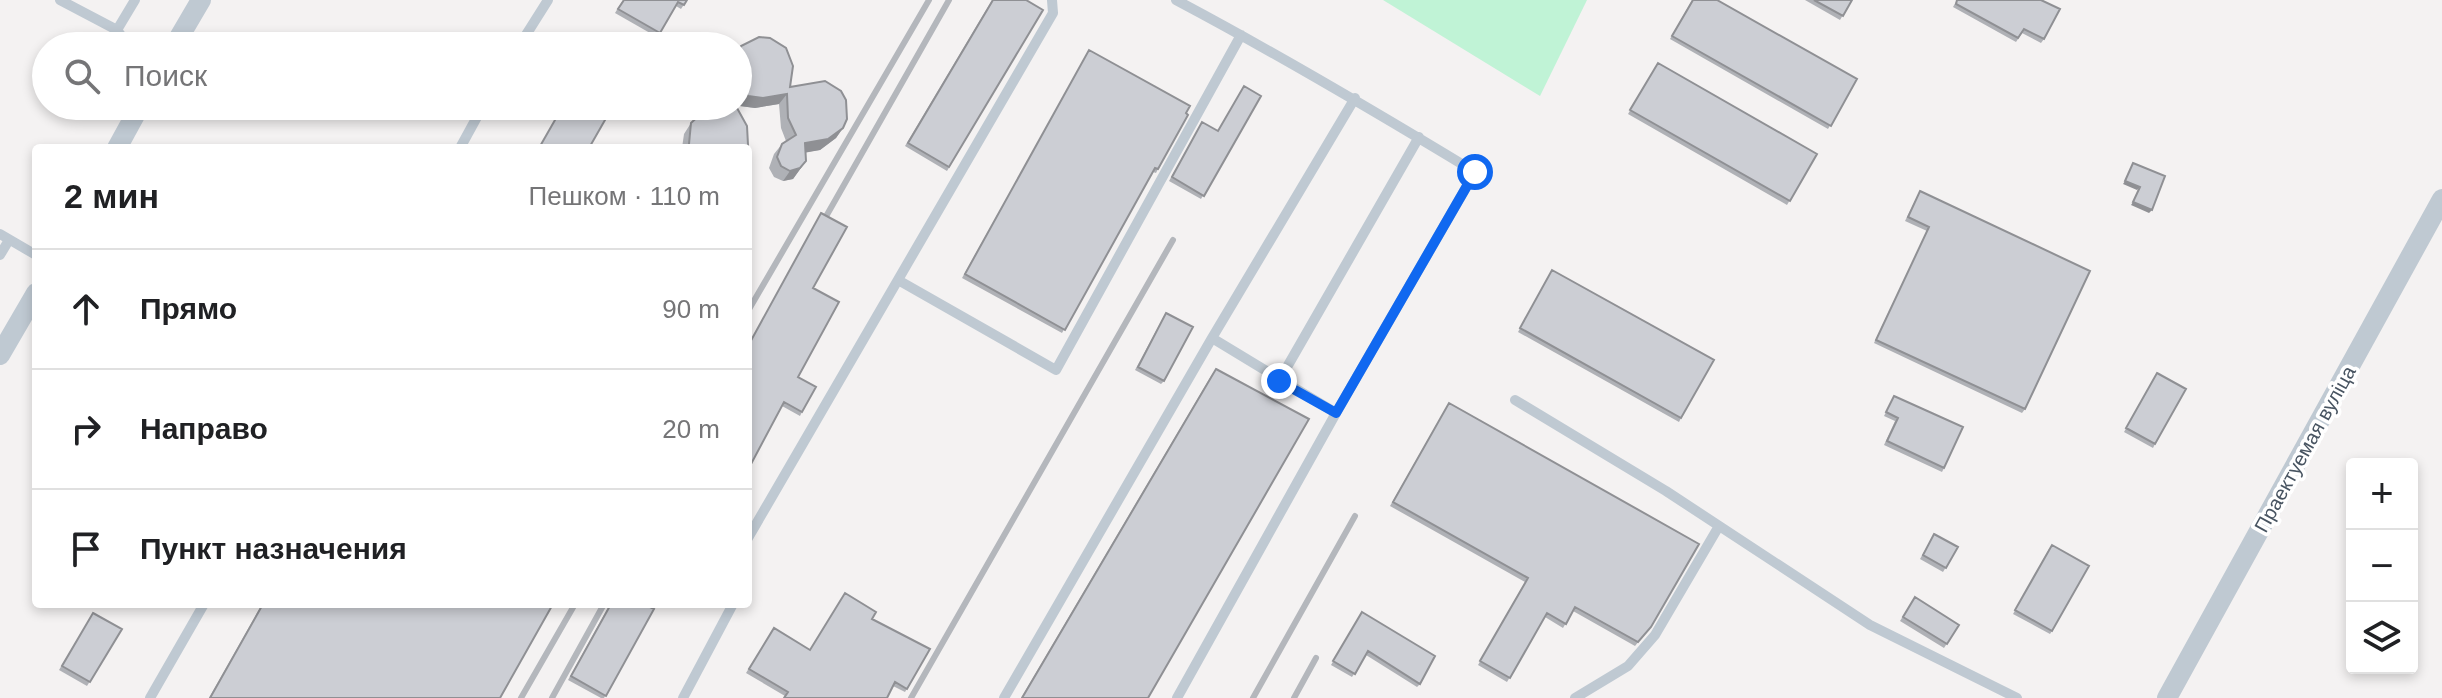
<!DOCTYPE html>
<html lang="ru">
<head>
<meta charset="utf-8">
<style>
	body { margin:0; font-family:Arial,sans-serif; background:#f6f6f6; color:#202124 }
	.controls { position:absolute; right:24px; bottom:24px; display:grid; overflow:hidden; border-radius:8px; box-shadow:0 4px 12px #0003 }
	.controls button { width:72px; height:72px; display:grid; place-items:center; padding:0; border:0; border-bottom:2px solid #e0e0e0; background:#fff; color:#202124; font:40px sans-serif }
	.stop { position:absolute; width:24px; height:24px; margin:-18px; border:6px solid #1068f0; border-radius:50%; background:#fff }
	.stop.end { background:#1068f0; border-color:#fff; box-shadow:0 2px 8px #0008 }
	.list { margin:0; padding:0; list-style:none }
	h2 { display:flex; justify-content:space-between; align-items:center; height:104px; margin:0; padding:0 32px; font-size:34px }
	h2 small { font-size:26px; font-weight:400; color:#757577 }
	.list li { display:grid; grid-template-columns:52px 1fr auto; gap:24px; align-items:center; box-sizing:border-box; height:120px; padding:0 32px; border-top:2px solid #e0e0e0 }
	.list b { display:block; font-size:30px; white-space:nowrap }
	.list em { font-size:26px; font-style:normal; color:#757577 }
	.icon { flex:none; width:44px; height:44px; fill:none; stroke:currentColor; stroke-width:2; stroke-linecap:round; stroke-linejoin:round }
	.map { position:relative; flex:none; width:2442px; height:698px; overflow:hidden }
	.search { position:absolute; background:#fff; box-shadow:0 4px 12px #0003; left:32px; top:32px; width:720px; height:88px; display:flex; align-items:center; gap:20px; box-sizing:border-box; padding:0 28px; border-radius:44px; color:#757577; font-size:30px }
	.panel { position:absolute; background:#fff; box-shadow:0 4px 12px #0003; left:32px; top:144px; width:720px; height:464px; border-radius:8px }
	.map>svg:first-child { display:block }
	.green { fill:#c0f3d6 }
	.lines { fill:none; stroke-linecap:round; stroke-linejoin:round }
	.service { stroke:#bfc9d2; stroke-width:10 }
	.minor { stroke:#bfc9d2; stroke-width:20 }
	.rail { stroke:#b4b7bc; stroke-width:6 }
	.wall { fill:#afb1b6 }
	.shaded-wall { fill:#8f9094 }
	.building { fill:#ccced4; stroke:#8f9094; stroke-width:2 }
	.route { stroke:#1068f0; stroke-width:10 }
	.labels { text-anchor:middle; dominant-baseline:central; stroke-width:7; stroke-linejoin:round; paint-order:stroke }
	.street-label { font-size:20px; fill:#485461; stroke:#fff }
</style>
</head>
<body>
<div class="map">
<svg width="2442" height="698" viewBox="0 0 2442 698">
	<rect width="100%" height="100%" fill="#f4f2f2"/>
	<path class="green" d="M1383,0H1587L1540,96Z"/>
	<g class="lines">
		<path class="service" d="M60,0L117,30L129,46
			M1176,0C1278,54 1376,112 1475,172L1336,413L1212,338L1355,98
			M117,30L135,0
			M519,46L548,0
			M460,148L483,106
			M0,234L36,255
			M0,255L9,240
			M898,280L1056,370L1241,35
			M1279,381L1419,137
			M1515,400L1666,491L1870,625L2017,698
			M748,538L1053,13L1052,0
			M150,698L204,604
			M683,698L733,604
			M1004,698L1212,338
			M1177,698L1336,413
			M1575,698L1628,666L1655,635L1719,526"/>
		<path class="minor" d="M174,46L201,0
			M117,148L140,106
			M0,355L36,293
			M2167,698L2442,199"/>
		<path class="rail" d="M824,220L949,0
			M748,311L929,0
			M521,698L575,604
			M552,698L604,604
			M911,698L1173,240
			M1253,698L1355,516
			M1294,698L1316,658"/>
	</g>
	<path class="wall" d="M623,0H687L681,9L676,6L657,37L615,13Z
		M992,0L1043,10L947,171L905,146Z
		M1692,0L1857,79L1828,129L1670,39Z
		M1805,0H1852L1840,20Z
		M1957,0H2041L2044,39L2041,43L2022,33L2016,42L1953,7Z
		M741,46L790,87L843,128L836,138L820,150L806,152V161L793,179L783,181L774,177L769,168L774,154L782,144L786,141L781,128L779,104L755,108L740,106L738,103V50Z
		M1087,54L1158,169L1156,173L1153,172L1062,333L962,278Z
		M1658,63L1817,154L1787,205L1628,114Z
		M1261,96L1201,199L1169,181L1200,126L1217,131Z
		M691,123L746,148H682L684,134Z
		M1920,191L2025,409L2022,413L1874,343L1927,231L1905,221Z
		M1550,274L1681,418L1679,422L1518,332Z
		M813,288L798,377L802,412L800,416L782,406L748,468V345Z
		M1164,316V381L1161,384L1135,370Z
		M1216,369L1148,698H1021L1211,376Z
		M2155,377V444L2153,448L2124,432Z
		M1894,396L1944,468L1942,472L1884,445L1895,421L1884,416Z
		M1447,406L1651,627L1635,646L1573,611L1563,628L1545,617L1507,682L1478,665L1525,582L1390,506Z
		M1934,534L1958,547L1943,572L1920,559Z
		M2049,549L2052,631L2050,634L2013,614Z
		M1915,597L1959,625L1944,648L1900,621Z
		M262,604H553L500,698H209Z
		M610,604L654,609L604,698H601L568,680Z
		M1362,612L1420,684L1417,687L1366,655L1352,677L1331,665Z
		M93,613L122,629L87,686L59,670Z
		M872,619L930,649L905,692L893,686L785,696L746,673L774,628L810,650Z"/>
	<path class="shaded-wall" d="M787,94L779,104L755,108L740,106L748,96Z
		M843,128L836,138L820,150L798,154L805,143Z
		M806,161L793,179L783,181L790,171Z
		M2125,181L2140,187L2137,190L2123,184Z
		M2133,202L2152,210L2149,213L2131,205Z"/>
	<path class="building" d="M624,0H687L684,5L678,2L660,33L618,9Z
		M993,0H1026L1043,10L949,167L908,143Z
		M1693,0H1717L1857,79L1831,126L1672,36Z
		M1814,0H1852L1843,16Z
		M1957,0H2041L2060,9L2044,39L2024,29L2018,38L1956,4Z
		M759,37L770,38L786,48L793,66L790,87L825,81L841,91L846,100L847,119L843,128L828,139L805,143L806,161L800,168L790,171L781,166L777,157L782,144L796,135L788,118L787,94L763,98L748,96L738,82V52L741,46Z
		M1089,50L1190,106L1186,113L1188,115L1158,169L1155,168L1065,330L965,274Z
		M1658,63L1817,154L1790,201L1630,110Z
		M1244,86L1261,96L1204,196L1172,177L1202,122L1218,131Z
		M563,106H613L589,148H539Z
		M737,108L747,126L748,145L746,148H691L689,144L691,123L706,109Z
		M2133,163L2165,176L2152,210L2133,202L2140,187L2125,181Z
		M1920,191L2090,271L2025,409L1876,340L1929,227L1908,217Z
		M821,213L847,227L813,288L839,302L798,377L816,387L802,412L784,402L750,466L748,465V346Z
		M1552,270L1714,360L1681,418L1520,328Z
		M1166,313L1193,327L1164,381L1138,367Z
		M1216,369L1309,419L1148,698H1022Z
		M2157,373L2186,389L2155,444L2126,428Z
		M1894,396L1963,427L1944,468L1887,441L1898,418L1886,412Z
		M1449,403L1699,544L1651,627L1638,642L1575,607L1566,624L1547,613L1510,678L1480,661L1528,578L1393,502Z
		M1934,534L1958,547L1946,568L1923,555Z
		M2052,545L2089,566L2052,631L2015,610Z
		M845,593L876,612L872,619L930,649L907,689L895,682L887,698H784L788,692L749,669L774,628L810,650Z
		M1915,597L1959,625L1947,644L1903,617Z
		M263,604H553L500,698H210Z
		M611,604H644L654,609L606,696L571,676Z
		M1362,612L1435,656L1420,684L1368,651L1355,674L1333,661Z
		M93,613L122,629L90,682L62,666Z"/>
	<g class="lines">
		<path class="route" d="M1279,381L1336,413L1475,172"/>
	</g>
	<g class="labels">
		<g class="street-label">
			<text transform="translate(2305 449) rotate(-61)">Праектуемая вуліца</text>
		</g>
	</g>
</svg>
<div class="controls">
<button>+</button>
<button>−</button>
<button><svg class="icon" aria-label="layers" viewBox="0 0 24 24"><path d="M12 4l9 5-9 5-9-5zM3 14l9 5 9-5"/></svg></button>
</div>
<div class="stop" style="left:1475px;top:172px"></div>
<div class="stop end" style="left:1279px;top:381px"></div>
<div class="search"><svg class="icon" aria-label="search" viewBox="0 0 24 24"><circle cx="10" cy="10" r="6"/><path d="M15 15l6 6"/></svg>Поиск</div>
<section class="panel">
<h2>2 мин<small>Пешком · 110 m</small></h2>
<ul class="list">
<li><svg class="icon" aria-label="ahead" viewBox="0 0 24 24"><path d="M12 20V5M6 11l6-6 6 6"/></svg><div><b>Прямо</b></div><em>90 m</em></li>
<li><svg class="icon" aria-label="right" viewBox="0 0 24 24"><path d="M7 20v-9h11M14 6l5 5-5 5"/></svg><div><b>Направо</b></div><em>20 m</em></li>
<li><svg class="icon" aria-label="arrive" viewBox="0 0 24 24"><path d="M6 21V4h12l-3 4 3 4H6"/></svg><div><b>Пункт назначения</b></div></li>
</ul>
</section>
</div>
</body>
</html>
